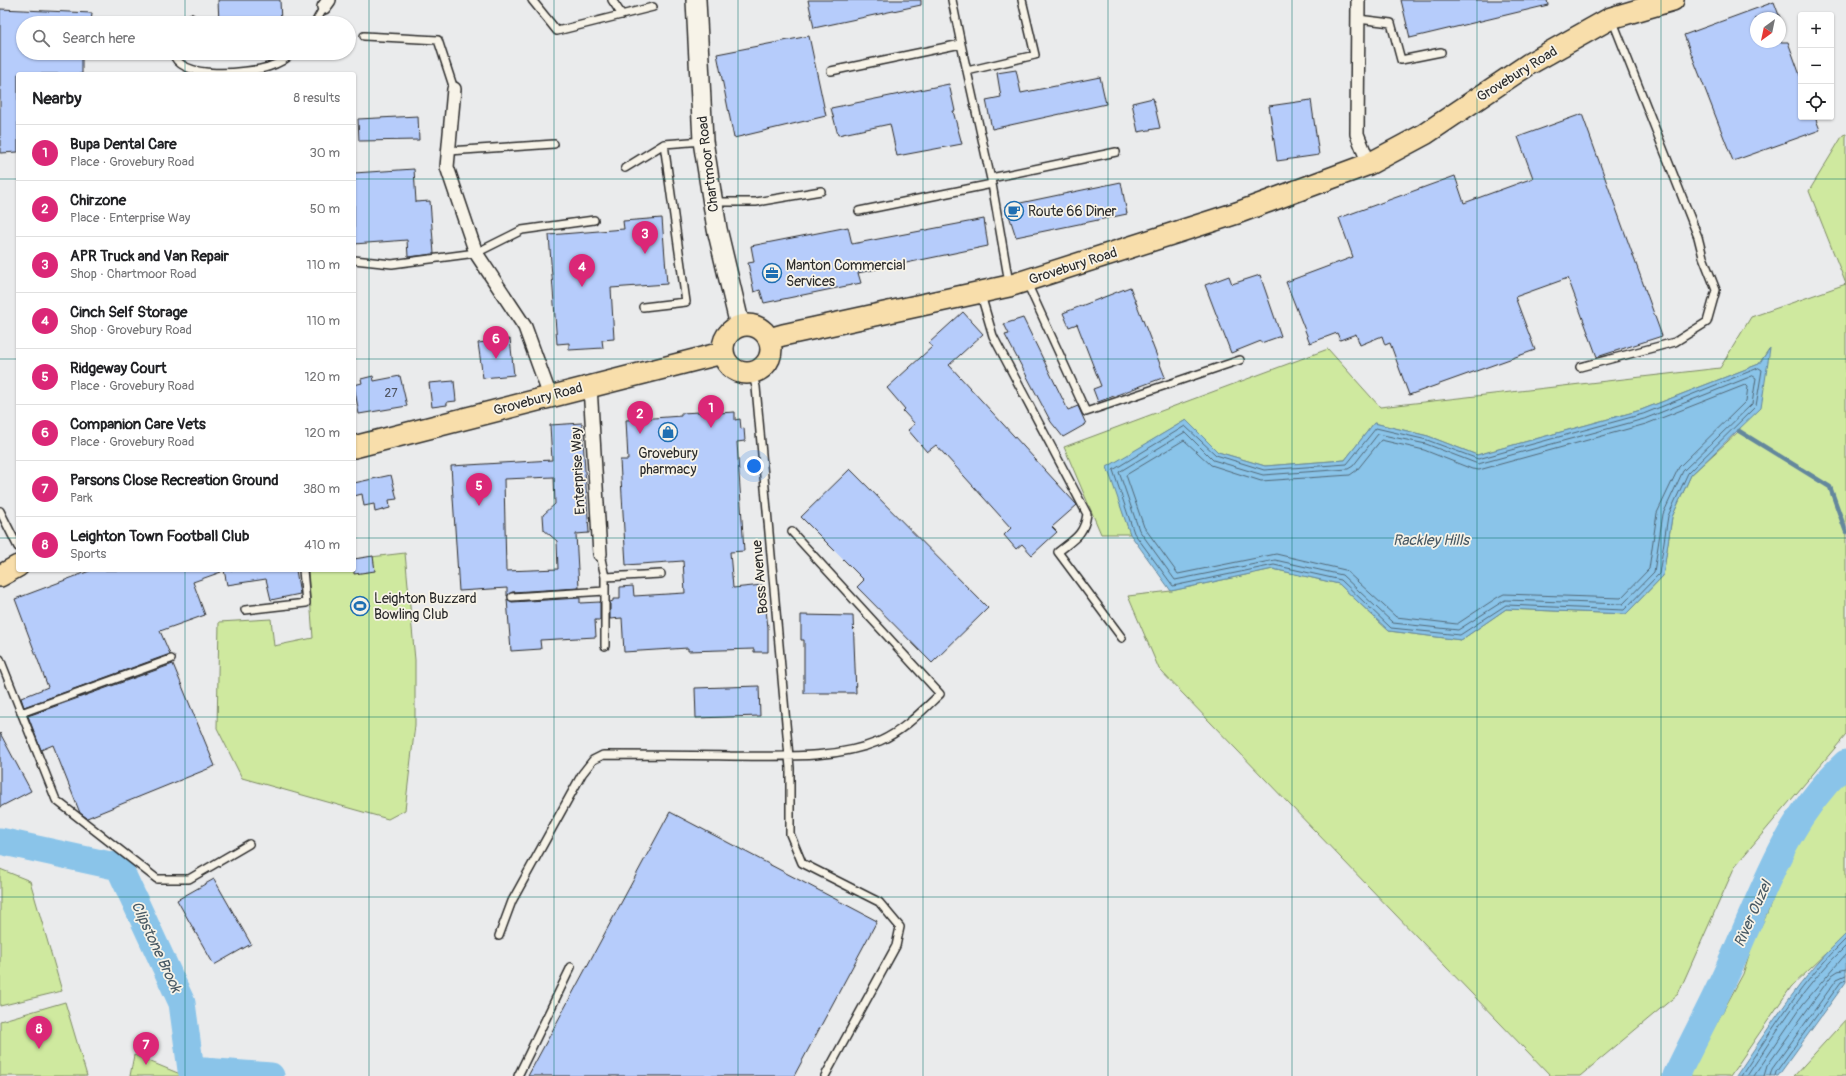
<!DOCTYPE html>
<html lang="en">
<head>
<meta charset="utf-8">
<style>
	body { margin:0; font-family:Pangolin,sans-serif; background:#f2f2f2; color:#202124 }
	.controls { position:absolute; right:12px; top:12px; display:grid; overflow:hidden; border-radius:4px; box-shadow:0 1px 3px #0004 }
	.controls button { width:36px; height:36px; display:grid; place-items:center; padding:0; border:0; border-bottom:1px solid #e0e0e0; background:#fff; color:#202124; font:20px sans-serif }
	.compass { position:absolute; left:1750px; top:12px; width:36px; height:36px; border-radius:50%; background:#fff; box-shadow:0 1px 3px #0004; rotate:213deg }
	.you { position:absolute; left:754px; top:466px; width:14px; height:14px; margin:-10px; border:3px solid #fff; border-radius:50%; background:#1a73e8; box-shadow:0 0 0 6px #1a73e833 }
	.badge { display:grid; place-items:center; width:26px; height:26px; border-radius:50%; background:#db2777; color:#fff; font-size:13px; font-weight:700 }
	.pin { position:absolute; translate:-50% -33px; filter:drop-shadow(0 1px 2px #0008) }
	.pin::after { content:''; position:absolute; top:21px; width:14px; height:12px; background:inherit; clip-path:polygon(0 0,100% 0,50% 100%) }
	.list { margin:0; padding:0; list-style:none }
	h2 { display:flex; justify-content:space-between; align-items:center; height:52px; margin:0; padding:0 16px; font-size:17px }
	h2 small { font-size:13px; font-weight:400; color:#757577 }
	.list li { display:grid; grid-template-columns:26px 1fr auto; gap:12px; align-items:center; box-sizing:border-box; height:56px; padding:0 16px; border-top:1px solid #e0e0e0 }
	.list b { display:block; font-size:15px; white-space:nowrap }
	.list p { margin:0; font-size:13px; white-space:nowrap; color:#757577 }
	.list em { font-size:13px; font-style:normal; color:#757577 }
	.icon { flex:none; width:22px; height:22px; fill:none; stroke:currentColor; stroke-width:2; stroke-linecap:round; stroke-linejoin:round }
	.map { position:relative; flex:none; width:1846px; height:1076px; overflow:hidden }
	.search { position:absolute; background:#fff; box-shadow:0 1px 3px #0004; left:16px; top:16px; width:340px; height:44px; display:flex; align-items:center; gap:10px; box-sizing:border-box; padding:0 14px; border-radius:22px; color:#757577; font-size:15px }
	.panel { position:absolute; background:#fff; box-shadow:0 1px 3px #0004; left:16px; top:72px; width:340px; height:500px; border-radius:4px }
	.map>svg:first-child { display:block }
	.green { fill:#cfe99f; stroke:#7d8a65 }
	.water { fill:#8ac4e9; stroke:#64879d }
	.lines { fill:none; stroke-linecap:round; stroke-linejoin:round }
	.shore { stroke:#516877; stroke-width:1 }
	.stream { stroke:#64879d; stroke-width:4.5 }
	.river { stroke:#8ac4e9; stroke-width:27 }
	.building { fill:#b6ccfb; stroke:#2b2b2b; fill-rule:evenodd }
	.lane-casing { stroke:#2b2b2b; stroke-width:10 }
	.street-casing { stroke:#2b2b2b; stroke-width:16 }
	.secondary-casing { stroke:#2b2b2b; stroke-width:22 }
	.primary-casing { stroke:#2b2b2b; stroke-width:24 }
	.lane { stroke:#f7f3e8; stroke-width:7 }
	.street { stroke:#f7f3e8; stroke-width:13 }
	.secondary { stroke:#f7f3e8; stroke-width:19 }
	.primary { stroke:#f8deab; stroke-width:21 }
	.grid { fill:none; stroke:#0f766e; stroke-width:1; stroke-opacity:0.55 }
	.labels { text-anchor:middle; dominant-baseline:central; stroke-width:3.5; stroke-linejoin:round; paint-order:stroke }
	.number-label { font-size:12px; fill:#4e535f }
	.street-label { font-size:14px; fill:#2b2b2b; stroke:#f7f3e8 }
	.poi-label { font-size:14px; fill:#2b2b2b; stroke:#f7f3e8; text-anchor:start }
	.water-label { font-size:15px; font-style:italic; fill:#485964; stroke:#f7f3e8 }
</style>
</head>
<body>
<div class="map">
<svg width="1846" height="1076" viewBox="0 0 1846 1076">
	<rect width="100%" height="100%" fill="#eaebec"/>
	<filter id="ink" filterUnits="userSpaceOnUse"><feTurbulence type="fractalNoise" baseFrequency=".025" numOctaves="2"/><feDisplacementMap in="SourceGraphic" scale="8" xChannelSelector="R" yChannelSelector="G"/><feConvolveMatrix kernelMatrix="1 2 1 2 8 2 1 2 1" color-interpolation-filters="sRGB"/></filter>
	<g filter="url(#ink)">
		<path class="green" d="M1846,134V284L1809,191L1843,135Z
			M1846,284V735L1735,866L1678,994L1580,1076H1551L1159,669L1128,596L1171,591L1273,569L1339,584L1389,631L1461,640L1506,609L1626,614L1663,576L1672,517L1691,475L1739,431L1769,349L1759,364L1641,410L1477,455L1428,436L1374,423L1345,460L1265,466L1218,452L1186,420L1108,467L1130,534H1101L1064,447L1328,349L1380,407L1720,368L1751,317Z
			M405,553L415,660V725L405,810L388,819L242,778L217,728L219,622L271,619L274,646L313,638L308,570H354V559Z
			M1846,779V935L1791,987L1730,1076H1688L1743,974L1753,942L1767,914L1786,864L1813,813Z
			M0,869L30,881L62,991L0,1006Z
			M65,1002L87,1076H0V1021Z
			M1846,1019V1076H1794Z
			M134,1055L185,1076H130Z"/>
		<path class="water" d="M1770,348L1761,408L1691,475L1672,517L1663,576L1626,614L1506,609L1461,640L1389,631L1339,584L1273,569L1171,591L1130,534L1107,467L1186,420L1218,452L1265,466L1345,460L1374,423L1428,436L1477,455L1641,410L1759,364Z
			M1846,934V982L1778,1076H1736C1770,1026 1802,975 1846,934Z"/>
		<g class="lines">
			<path class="shore" d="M1759,368L1762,370L1756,406L1688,473L1668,516L1659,574L1624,610L1506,605L1460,635L1391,628L1341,580L1274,565L1173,586L1134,533L1113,470L1185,426L1216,455L1264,470L1347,464L1376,428L1427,440L1478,459L1643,414Z
				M1753,376L1756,378L1752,404L1683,471L1663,514L1654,572L1623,604L1505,600L1458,630L1393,623L1342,575L1275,560L1175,580L1139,530L1119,472L1185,432L1213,460L1263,475L1348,469L1353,466L1378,434L1426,444L1478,464L1644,419Z
				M1746,385L1748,387L1746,401L1679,467L1657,513L1649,569L1621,598L1504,594L1498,597L1457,624L1396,617L1345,570L1276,554L1178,574L1144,527L1126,475L1184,440L1211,465L1261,481L1350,475L1357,470L1381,440L1424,450L1472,469L1479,470L1646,424Z
				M1741,1076C1773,1028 1804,979 1846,939
				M1747,1076C1777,1031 1806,983 1846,946
				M1754,1076L1803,1004L1846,954
				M1764,1076L1767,1066L1832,975L1838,971L1846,969
				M1770,1076L1772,1069L1837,979L1846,975
				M1775,1076L1776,1072L1841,982L1846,980"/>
			<path class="stream" d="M1739,431L1830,487L1846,532"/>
			<path class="river" d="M0,841L119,867L182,1003L191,1070L271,1076
				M1676,1076C1694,1038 1715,1000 1732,961C1764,890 1786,818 1846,763"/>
		</g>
		<path class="building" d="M218,0H280L281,23H219Z
			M808,0H921V5L814,28Z
			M1401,0H1547L1548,5L1410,38Z
			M1774,2L1780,18H1756V42H1788L1801,78V117H1815L1820,130L1733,161L1684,35Z
			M0,9L92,13L91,23H23V53H82V74H18V152L0,153Z
			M809,36L826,116L734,138L717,54Z
			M1016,70L1021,93L1100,77L1106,104L992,129L986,100L1001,97L997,73Z
			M949,84L955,111H953L962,144L897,156L890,124L838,135L831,108Z
			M1153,98L1160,128L1138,132L1132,103Z
			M1311,100L1319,155L1277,161L1269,106Z
			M1582,114L1662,336L1597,357L1568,278L1515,297L1535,350L1409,395L1390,343L1385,345L1382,336L1360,345L1356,334L1340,340L1337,333L1310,343L1286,282L1353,257L1339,218L1455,176L1464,203L1533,178L1518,137Z
			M418,116L419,140L359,141L358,119Z
			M414,169L416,202L430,201L434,254L408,257L407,240L354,244V173Z
			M1121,182L1127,214L1016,237L1006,206Z
			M662,218L667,284L611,288L614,339L602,340L603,348L569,350V343L557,344L549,235L624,229L623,221Z
			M984,219L988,246L858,273L861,283L764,303L760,290L754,292L748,263L754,262L751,246L848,227L852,244Z
			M1260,275L1281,336L1261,343V341L1231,353L1205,285L1229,276L1232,284Z
			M1130,287L1165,377L1098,402L1093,389L1101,386L1077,324L1069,327L1063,313Z
			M963,312L983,334L949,365L1077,505L1052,527L1057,532L1032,555L1022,544L1016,549L1004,535L1011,528L936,445L927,452L908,430L915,424L903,411L905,409L887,388L932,347L929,343Z
			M1023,318L1068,410L1078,406L1086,424L1063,437L1051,422L1005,335L1009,334L1004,324Z
			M510,339L514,375L483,378L478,343Z
			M373,376L374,381L400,376L407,406L359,414L354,385L362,383L361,379Z
			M454,381L456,401L447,402V405L432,407L429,383Z
			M700,412V414L735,412V420L740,419L741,429L744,428L745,441L737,442L744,551L730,552L733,588L763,585L768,627V652H754V649L688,651V648L624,652L622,618L610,619V602L613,601V599H620V587L633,586L634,596L685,593L683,561L626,565L620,460H628L626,420L681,416V413Z
			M582,423L589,533L576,534L579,588L512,592L507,596V588L459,591L451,466L552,460L550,425ZM554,477L555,504L543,515L544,530L557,541L558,569L506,571L504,479Z
			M850,469L988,608L932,663L857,587L864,580L801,517Z
			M391,475L397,499L389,500L390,508L375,512L374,504L364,506L362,494L354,496V483Z
			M373,556L375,571L354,574V559Z
			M92,570H221V572L193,582L205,615L160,631L170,654L24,707L21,698L48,687L15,599Z
			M224,570H296L300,594L271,600L266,579L227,585Z
			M580,598V603L600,602V620H595L596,637L540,640L541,649L511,651L507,599L512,602Z
			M801,615L853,616L856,693H804V640H801Z
			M173,664L215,766L87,818L80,813L53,745L41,750L28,716Z
			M759,686L760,716L696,718L695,688Z
			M0,733L31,791L0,807Z
			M670,812L877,921L794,1076H528Z
			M214,879L251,944L214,965L177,900Z"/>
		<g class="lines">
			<g class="lane-casing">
				<path id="lane" d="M532,0L557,31L653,7
					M612,0L622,15
					M952,0L961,44
					M1358,19L1391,23L1401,60L1441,52
					M182,23L191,18
					M315,23L324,7
					M364,36L438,40L454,89
					M173,53C181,81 247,73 268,67C277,64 286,60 292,53
					M831,71L961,44L992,184L1009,283
					M967,71L1035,55L1022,0
					M449,151L554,144
					M625,168L664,144L703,141
					M991,178L1116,152
					M714,202H756L821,191
					M859,211L992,184
					M354,260L392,264L476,253L522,230L594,220
					M1027,283L1086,412L1240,360
					M981,295L993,336L1087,514C1084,535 1074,539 1058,552L1122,638
					M643,307L686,302L664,144
					M1580,367L1675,342L1707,322L1716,290L1703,257L1698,237L1612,19
					M752,372L756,387L790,768V834L802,863L879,902L900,927L896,946L825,1076
					M0,511L18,547
					M600,554L605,577V646
					M605,577L661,574
					M512,597L605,591
					M245,610L306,603L303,570
					M0,659L56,800L157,879H189L249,844
					M21,713L171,659
					M499,936L512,901L582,774L593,760L603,755C645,755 688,755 730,756C779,756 834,760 880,741C903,731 922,711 940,694L792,532
					M518,1076L571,967"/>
			</g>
			<g class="street-casing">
				<path id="street" d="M1358,0L1357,134L1369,164
					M324,7L329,0
					M454,89L447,167L476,253L525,327L550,396
					M590,386L600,554"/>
			</g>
			<g class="secondary-casing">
				<path id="secondary" d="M696,0L703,141L717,229L740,326"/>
			</g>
			<g class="primary-casing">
				<path id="primary" d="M723 349a24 24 0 1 1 48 0a24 24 0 1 1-48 0Z
					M769,339L783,335L1009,286L1237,213L1369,164L1425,134L1529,64L1611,18L1673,0
					M354,447L722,353
					M0,576L18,566"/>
			</g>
			<use href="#lane" class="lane"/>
			<use href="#street" class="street"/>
			<use href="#secondary" class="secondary"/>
			<use href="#primary" class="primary"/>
		</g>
	</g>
	<path class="grid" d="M185,0V23M369,0V1076M554,0V1076M738,0V1076M923,0V1076M1108,0V1076M1292,0V1076M1477,0V1076M1661,0V1076M185,53V74M0,179H18M354,179H1846M0,359H18M354,359H1846M0,538H18M354,538H1846M185,570V1076M0,717H1846M0,897H1846"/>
	<defs>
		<g id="cafe-ring" transform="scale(1)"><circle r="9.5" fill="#f7f3e8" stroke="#1f6fb2" stroke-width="1.5"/><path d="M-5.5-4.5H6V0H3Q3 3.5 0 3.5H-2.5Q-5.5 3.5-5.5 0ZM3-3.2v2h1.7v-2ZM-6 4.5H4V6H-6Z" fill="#1f6fb2"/></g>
		<g id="office-ring" transform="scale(1)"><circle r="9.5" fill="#f7f3e8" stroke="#1f6fb2" stroke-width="1.5"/><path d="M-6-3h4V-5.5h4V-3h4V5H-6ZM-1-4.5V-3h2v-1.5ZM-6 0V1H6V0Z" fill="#1f6fb2"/></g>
		<g id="shop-ring" transform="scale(1)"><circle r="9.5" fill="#f7f3e8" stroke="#1f6fb2" stroke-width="1.5"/><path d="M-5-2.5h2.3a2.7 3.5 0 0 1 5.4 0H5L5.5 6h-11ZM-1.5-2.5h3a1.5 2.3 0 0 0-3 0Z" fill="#1f6fb2"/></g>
		<g id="stadium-ring" transform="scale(1)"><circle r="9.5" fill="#f7f3e8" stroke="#1f6fb2" stroke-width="1.5"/><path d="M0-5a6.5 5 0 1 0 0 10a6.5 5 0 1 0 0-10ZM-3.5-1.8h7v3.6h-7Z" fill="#1f6fb2"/></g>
	</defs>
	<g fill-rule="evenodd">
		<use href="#cafe-ring" x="1014" y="211"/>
		<use href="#office-ring" x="772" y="273"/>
		<use href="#shop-ring" x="668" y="432"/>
		<use href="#stadium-ring" x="360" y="606"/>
	</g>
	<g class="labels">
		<g class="number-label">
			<text x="391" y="393">27</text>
		</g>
		<g class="street-label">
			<text transform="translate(1517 74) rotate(-32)">Grovebury Road</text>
			<text transform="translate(708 164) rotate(-97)">Chartmoor Road</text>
			<text transform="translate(1073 266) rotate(-18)">Grovebury Road</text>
			<text transform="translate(538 399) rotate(-15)">Grovebury Road</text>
			<text transform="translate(578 471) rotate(-93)">Enterprise Way</text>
			<text transform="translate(760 577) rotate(-95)">Boss Avenue</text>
		</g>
		<g class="poi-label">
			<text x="1028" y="211">Route 66 Diner</text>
			<text x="786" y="265">Manton Commercial<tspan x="786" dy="16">Services</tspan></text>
			<text x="668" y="453" text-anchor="middle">Grovebury<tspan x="668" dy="16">pharmacy</tspan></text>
			<text x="374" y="598">Leighton Buzzard<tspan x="374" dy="16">Bowling Club</tspan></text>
		</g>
		<g class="water-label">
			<text x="1431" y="540">Rackley Hills</text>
			<text transform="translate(1753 914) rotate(-66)">River Ouzel</text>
			<text transform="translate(156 947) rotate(65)">Clipstone Brook</text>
		</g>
	</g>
</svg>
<div class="controls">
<button>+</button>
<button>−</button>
<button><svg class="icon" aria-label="locate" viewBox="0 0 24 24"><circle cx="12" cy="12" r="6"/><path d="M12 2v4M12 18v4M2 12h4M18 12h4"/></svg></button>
</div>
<svg class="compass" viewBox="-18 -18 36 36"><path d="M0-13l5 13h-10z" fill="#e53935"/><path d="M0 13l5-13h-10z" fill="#757577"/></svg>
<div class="you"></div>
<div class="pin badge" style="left:711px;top:428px">1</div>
<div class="pin badge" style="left:640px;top:434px">2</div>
<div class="pin badge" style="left:645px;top:254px">3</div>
<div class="pin badge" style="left:582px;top:287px">4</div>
<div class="pin badge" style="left:479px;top:506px">5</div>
<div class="pin badge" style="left:496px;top:359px">6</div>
<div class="pin badge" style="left:146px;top:1065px">7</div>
<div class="pin badge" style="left:39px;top:1049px">8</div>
<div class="search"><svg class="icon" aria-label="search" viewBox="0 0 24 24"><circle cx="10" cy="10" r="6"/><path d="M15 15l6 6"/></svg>Search here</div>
<section class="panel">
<h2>Nearby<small>8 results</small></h2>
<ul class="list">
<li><span class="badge">1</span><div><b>Bupa Dental Care</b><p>Place · Grovebury Road</p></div><em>30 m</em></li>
<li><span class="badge">2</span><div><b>Chirzone</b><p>Place · Enterprise Way</p></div><em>50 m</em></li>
<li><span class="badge">3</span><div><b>APR Truck and Van Repair</b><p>Shop · Chartmoor Road</p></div><em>110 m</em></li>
<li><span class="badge">4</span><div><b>Cinch Self Storage</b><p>Shop · Grovebury Road</p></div><em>110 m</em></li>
<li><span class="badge">5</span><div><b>Ridgeway Court</b><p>Place · Grovebury Road</p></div><em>120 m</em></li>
<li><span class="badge">6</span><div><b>Companion Care Vets</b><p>Place · Grovebury Road</p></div><em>120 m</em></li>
<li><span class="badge">7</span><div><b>Parsons Close Recreation Ground</b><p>Park</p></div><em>380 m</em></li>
<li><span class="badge">8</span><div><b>Leighton Town Football Club</b><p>Sports</p></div><em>410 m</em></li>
</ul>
</section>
</div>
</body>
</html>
